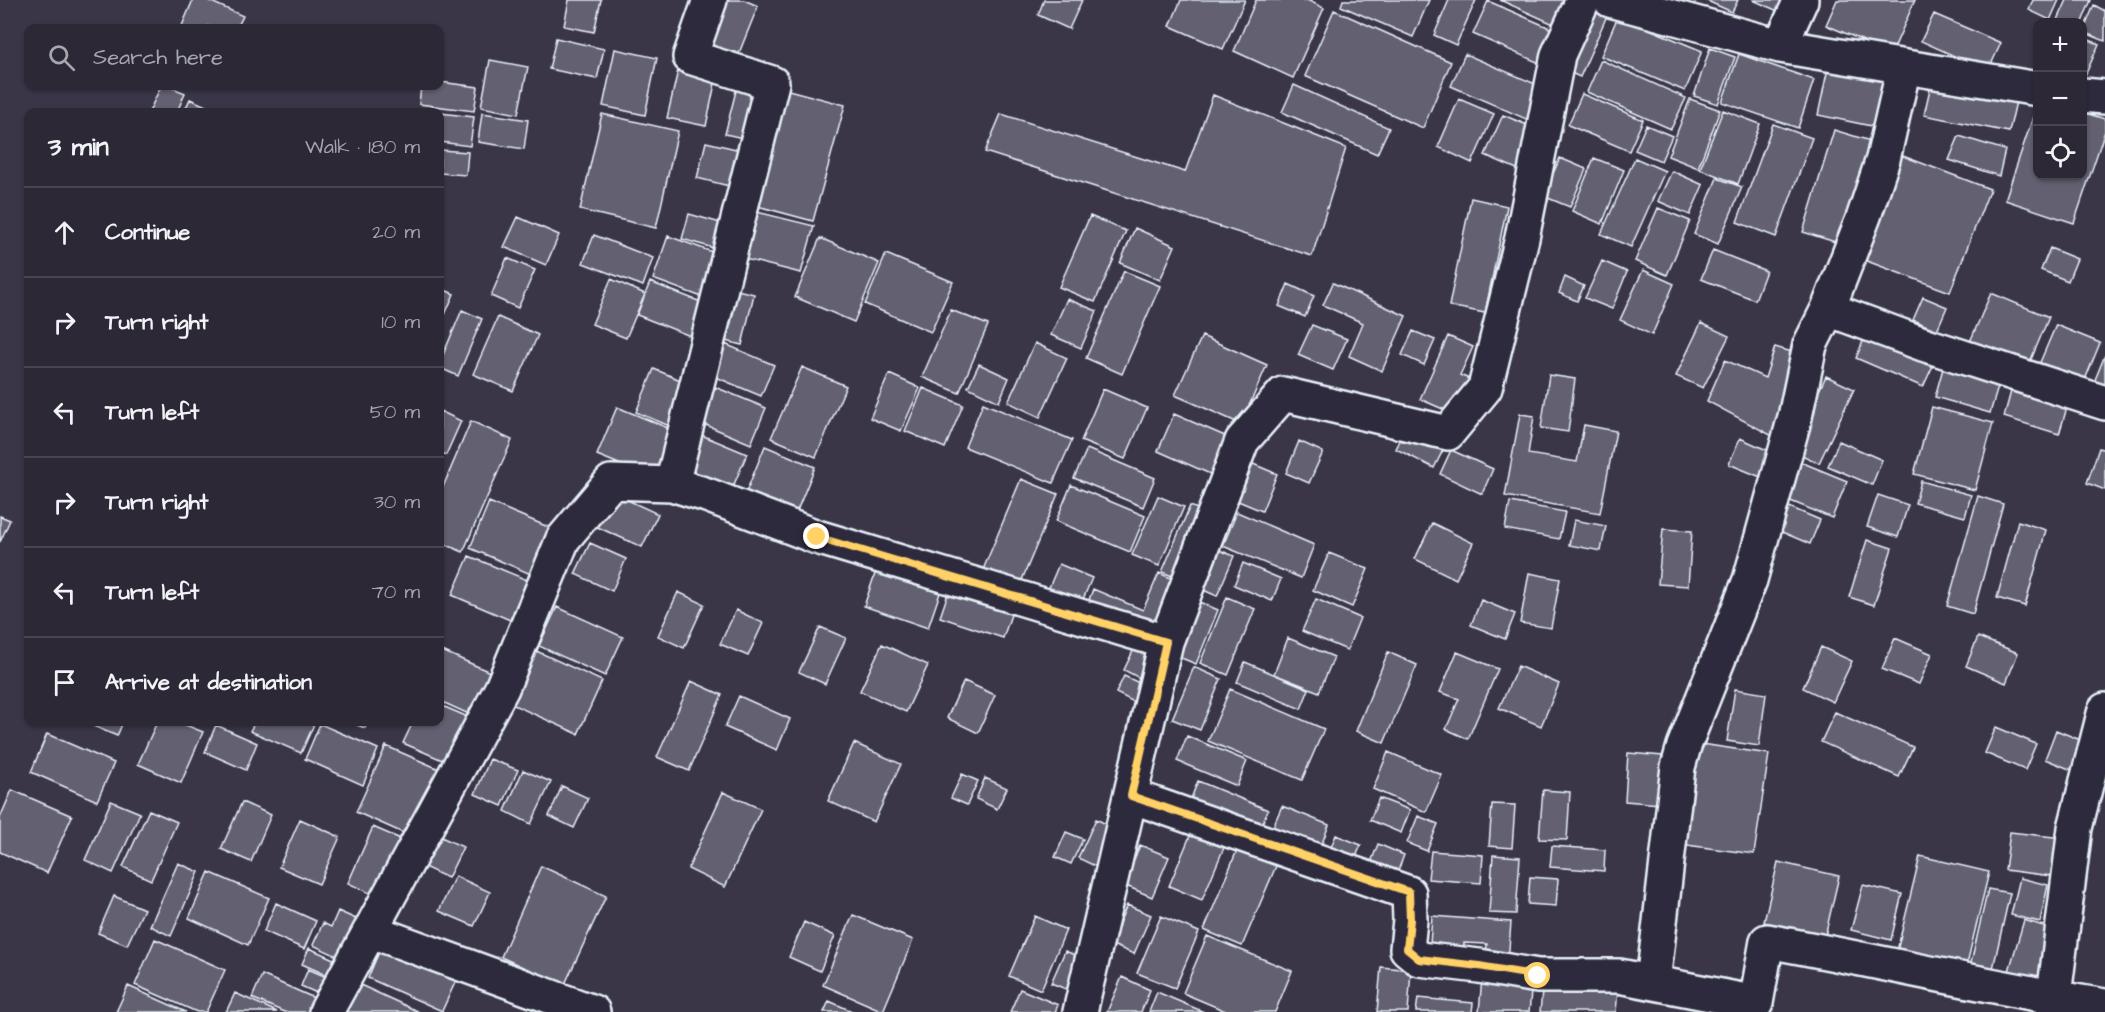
<!DOCTYPE html>
<html lang="en">
<head>
<meta charset="utf-8">
<style>
	body { margin:0; font-family:"Architects Daughter",sans-serif; background:#34303e; color:#f1f3f6 }
	.controls { position:absolute; right:18px; top:18px; display:grid; overflow:hidden; border-radius:12px; box-shadow:0 2px 4px #0004 }
	.controls button { width:54px; height:54px; display:grid; place-items:center; padding:0; border:0; border-bottom:2px solid #484451; background:#2c2836; color:#f1f3f6; font:30px sans-serif }
	.stop { position:absolute; width:18px; height:18px; margin:-14px; border:4px solid #ffd166; border-radius:50%; background:#fff }
	.stop.end { background:#ffd166; border-color:#fff; box-shadow:0 2px 6px #0008 }
	.list { margin:0; padding:0; list-style:none }
	h2 { display:flex; justify-content:space-between; align-items:center; height:78px; margin:0; padding:0 24px; font-size:26px }
	h2 small { font-size:20px; font-weight:400; color:#a6a6ad }
	.list li { display:grid; grid-template-columns:39px 1fr auto; gap:18px; align-items:center; box-sizing:border-box; height:90px; padding:0 24px; border-top:2px solid #484451 }
	.list b { display:block; font-size:22px; white-space:nowrap }
	.list em { font-size:20px; font-style:normal; color:#a6a6ad }
	.icon { flex:none; width:33px; height:33px; fill:none; stroke:currentColor; stroke-width:2; stroke-linecap:round; stroke-linejoin:round }
	.map { position:relative; flex:none; width:2105px; height:1012px; overflow:hidden }
	.search { position:absolute; background:#2c2836; box-shadow:0 2px 4px #0004; left:24px; top:24px; width:420px; height:66px; display:flex; align-items:center; gap:15px; box-sizing:border-box; padding:0 21px; border-radius:12px; color:#a6a6ad; font-size:22px }
	.panel { position:absolute; background:#2c2836; box-shadow:0 2px 4px #0004; left:24px; top:108px; width:420px; height:618px; border-radius:12px }
	.map>svg:first-child { display:block }
	.building { fill:#636171; stroke:#e8f1f8; stroke-width:1.5 }
	.lines { fill:none; stroke-linecap:round; stroke-linejoin:round }
	.minor-casing { stroke:#e8f1f8; stroke-width:38 }
	.tertiary-casing { stroke:#e8f1f8; stroke-width:38 }
	.minor { stroke:#2f2a3d; stroke-width:33 }
	.tertiary { stroke:#2f2a3d; stroke-width:33 }
	.route { stroke:#ffd166; stroke-width:8 }
</style>
</head>
<body>
<div class="map">
<svg width="2105" height="1012" viewBox="0 0 2105 1012">
	<rect width="100%" height="100%" fill="#3a3648"/>
	<filter id="ink" filterUnits="userSpaceOnUse"><feTurbulence type="fractalNoise" baseFrequency=".0167" numOctaves="2"/><feDisplacementMap in="SourceGraphic" scale="12" xChannelSelector="R" yChannelSelector="G"/><feConvolveMatrix kernelMatrix="1 2 1 2 8 2 1 2 1" color-interpolation-filters="sRGB"/></filter>
	<g filter="url(#ink)">
		<path class="building" d="M193,0H207L243,16L237,28H214L208,26L206,28H181Z
			M569,0H601L594,32L564,26Z
			M723,0H744L758,6L735,63L703,50Z
			M1044,0H1082L1069,29L1038,15Z
			M1181,0H1245L1223,49L1170,26Z
			M1256,0H1307L1324,8L1293,78L1234,51Z
			M1343,0H1429L1413,37L1341,6Z
			M1449,0H1476L1456,45L1434,35Z
			M1500,0H1570L1558,26Z
			M1705,0H1738L1732,12Z
			M1753,0H1785L1780,12Z
			M1837,0H1915L1892,53L1826,25Z
			M2033,0H2059L2050,20L2029,10Z
			M2067,0H2091L2082,22H2057Z
			M1488,1L1559,32L1544,65L1473,34Z
			M1590,3L1609,11L1580,77L1562,69Z
			M2094,5L2105,11V41L2083,32Z
			M1334,10L1451,62L1423,128L1305,76Z
			M1934,14L2001,43L1988,71L1921,41Z
			M1618,16L1702,51L1685,91L1601,56Z
			M2082,37L2099,44L2084,78L2082,77Z
			M556,38L604,49L597,79L549,69Z
			M1710,48L1735,57L1718,104L1694,96Z
			M615,49L657,58L645,115L603,106Z
			M1465,54L1547,89L1533,122L1451,86Z
			M1739,54L1814,80L1798,128L1722,102Z
			M490,60L528,67L518,114L481,107Z
			M1601,60L1686,98L1671,129L1587,92Z
			M1829,63L1892,77L1881,128L1818,115Z
			M679,66L717,74L706,126L667,118Z
			M739,79L766,86L752,140L725,134Z
			M1932,80L2017,97L2009,132L1924,115Z
			M440,82L478,87L474,111L419,104L421,86H440Z
			M1294,85L1389,128L1377,154L1282,112Z
			M161,86H168L185,93L177,112H149Z
			M781,88L845,105L813,221L750,204Z
			M1582,94L1643,120L1629,151L1568,125Z
			M1213,95L1346,148L1312,256L985,152L1001,114L1185,172Z
			M190,99L213,109L211,112H184Z
			M1459,99L1494,114L1472,163L1438,147Z
			M1690,99L1720,110L1698,168L1668,156Z
			M2038,102V176H2082V112L2105,119V131L2074,223L2005,200Z
			M1723,110L1760,124L1738,184L1700,169Z
			M440,113L474,117L470,146L440,142Z
			M482,113L528,120L524,149L478,142Z
			M602,114L678,131L656,228L580,210Z
			M1503,115L1537,129L1519,170L1485,155Z
			M1773,124L1812,138L1776,237L1737,222Z
			M1646,125L1672,136L1661,161L1635,150Z
			M1834,130L1877,143L1845,245L1803,232Z
			M1959,136L2005,150L1999,176L1949,160Z
			M706,142L749,152L741,189L697,178Z
			M440,150L468,152L466,175L440,173Z
			M1895,153L1990,189L1950,292L1856,257Z
			M1560,158L1586,169L1570,207L1543,196Z
			M1594,158L1624,170L1602,224L1572,211Z
			M1635,158L1665,171L1631,247L1601,234Z
			M1672,171L1703,185L1690,215L1658,201Z
			M1717,178L1742,187L1718,244L1694,234Z
			M1471,198L1507,206L1485,313L1449,306Z
			M1658,208L1690,221L1667,275L1635,261Z
			M749,210L814,226L801,273L737,257Z
			M689,214L731,226L724,251L682,239Z
			M1090,216L1126,231L1095,302L1059,287Z
			M518,217L559,235L546,265L504,247Z
			M1135,228L1175,246L1160,280L1120,263Z
			M594,235L653,258L643,286L583,263Z
			M668,236L726,257L710,300L653,279Z
			M820,238L879,263L854,322L795,297Z
			M2050,248L2077,259L2068,281L2041,270Z
			M1713,250L1766,271L1755,300L1701,279Z
			M886,254L953,282L931,332L865,304Z
			M507,258L535,270L518,308L491,296Z
			M1602,261L1627,272L1612,309L1585,298Z
			M1643,270L1674,284L1652,335L1620,320Z
			M1124,271L1160,286L1122,374L1086,358Z
			M1565,277L1584,286L1577,301L1559,293Z
			M611,279L645,294L626,338L592,324Z
			M650,282L711,306L698,339L637,315Z
			M1333,283L1406,316L1382,371L1349,356L1363,323L1323,305Z
			M1288,284L1314,296L1305,317L1279,306Z
			M725,287L754,294L742,345L713,338Z
			M440,288L454,294L440,326Z
			M1991,293L2049,317L2027,369L1969,344Z
			M1923,297L1947,307L1937,330L1913,320Z
			M1067,299L1097,311L1081,348L1051,335Z
			M462,310L482,319L458,376L440,368V362Z
			M951,310L988,325L959,393L922,377Z
			M498,317L538,335L513,391L473,374Z
			M1701,323L1729,336L1703,388L1676,376Z
			M1312,325L1347,339L1333,370L1298,355Z
			M2056,325L2100,343L2082,387L2038,367Z
			M1869,327L1937,357L1923,387L1856,358Z
			M1413,331L1435,340L1424,365L1402,355Z
			M1202,336L1267,365L1241,424L1175,395Z
			M1448,336L1473,347L1460,375L1476,382L1461,417L1420,399Z
			M1035,343L1067,358L1040,417L1008,402Z
			M725,344L774,365L761,396L711,375Z
			M1775,347L1802,355L1776,438L1707,401L1725,360L1765,378Z
			M1947,354L2003,371L1990,413L1935,397Z
			M2105,355V398L2090,392Z
			M979,364L1009,378L999,402L968,387Z
			M802,367L846,386L816,457L771,438Z
			M654,369L690,384L672,427L636,412Z
			M889,374L920,388L901,431L870,418Z
			M1549,375L1575,379L1568,432L1541,428Z
			M1826,376L1854,389L1819,463L1791,450Z
			M2013,384L2069,401L2059,434L2004,417Z
			M715,387L766,408L751,444L699,422Z
			M923,388L963,405L945,448L905,431Z
			M1103,389L1147,408L1125,459L1081,441Z
			M983,403L1072,440L1053,483L965,447Z
			M617,407L680,433L661,481L597,455Z
			M1932,407L1993,423L1975,490L1914,474Z
			M440,411L461,421L446,455L440,452Z
			M1174,414L1234,440L1217,477L1158,451Z
			M1520,414L1534,416L1528,454L1577,462L1584,425L1616,431L1600,513L1505,496Z
			M471,421L512,440L463,552L440,542V494Z
			M1406,427L1445,446L1434,468L1396,449Z
			M699,434L747,454L732,489L684,468Z
			M1740,438L1778,455L1768,480L1729,464Z
			M1299,441L1323,452L1309,483L1286,473Z
			M1839,441L1882,460L1872,485L1828,466Z
			M765,446L815,467L792,523L742,502Z
			M2099,448L2105,450V490L2087,483Z
			M1087,449L1155,478L1143,507L1074,478Z
			M1451,450L1493,469L1482,494L1440,474Z
			M1791,458L1847,481L1832,518L1776,495Z
			M1246,461L1277,474L1262,511L1231,498Z
			M1021,479L1058,494L1019,587L982,572Z
			M1921,481L1971,495L1965,517L1915,503Z
			M1071,485L1145,516L1130,552L1056,521Z
			M610,492L658,514L642,547L595,526Z
			M1878,495L1908,505L1898,537L1867,527Z
			M1158,496L1184,507L1159,566L1132,555Z
			M1978,496L2003,504L1973,614L1947,606Z
			M489,502L560,532L540,578L470,548Z
			M1510,502L1565,512L1559,539L1505,529Z
			M1780,503L1820,520L1810,544L1770,527Z
			M1190,506L1208,513L1180,579L1162,572Z
			M1237,512L1314,545L1301,578L1223,546Z
			M0,516L10,520L0,542Z
			M1574,520L1606,526L1601,551L1569,545Z
			M2018,521L2046,530L2025,606L1997,598Z
			M1432,523L1473,543L1456,579L1415,559Z
			M1663,529L1692,531L1688,586L1658,584Z
			M1867,540L1892,548L1874,605L1849,597Z
			M590,543L626,559L612,591L575,574Z
			M1217,549L1234,556L1217,596L1201,589Z
			M1329,553L1368,569L1352,607L1313,590Z
			M469,556L527,580L510,620L452,595Z
			M1243,563L1281,579L1272,601L1234,585Z
			M1059,564L1092,578L1078,611L1045,597Z
			M877,568L941,590L928,628L864,606Z
			M1159,573L1182,583L1158,638L1086,608L1093,589L1143,610Z
			M1529,573L1560,579L1551,628L1520,623Z
			M952,582L1015,603L1003,638L940,617Z
			M678,592L704,604L684,648L658,636Z
			M1227,597L1255,609L1228,675L1200,663Z
			M1316,599L1360,618L1347,650L1302,631Z
			M1481,600L1515,614L1505,639L1471,625Z
			M1197,601L1218,610L1196,664L1174,655Z
			M557,607L623,637L605,676L539,646Z
			M736,610L763,623L748,656L720,644Z
			M820,627L846,638L825,684L799,672Z
			M1978,637L2018,653L2006,683L1966,666Z
			M1288,638L1334,657L1319,692L1274,674Z
			M1895,638L1932,654L1919,684L1882,669Z
			M882,644L928,665L906,712L860,691Z
			M1821,647L1852,661L1833,702L1803,688Z
			M532,649L602,681L578,734L507,702Z
			M1134,649L1157,660L1147,682L1124,670Z
			M440,650L490,672L471,715L440,701Z
			M1388,652L1417,665L1384,743L1356,731Z
			M1457,652L1498,669L1468,739L1446,729L1459,699L1440,692Z
			M1245,662L1309,689L1301,709L1237,682Z
			M1518,666L1559,684L1541,726L1499,708Z
			M1194,667L1221,679L1200,730L1172,719Z
			M1124,676L1146,686L1138,704L1116,693Z
			M691,681L722,695L689,771L657,757Z
			M964,681L995,695L978,733L947,718Z
			M1230,689L1324,729L1302,780L1208,741Z
			M1735,689L1766,694L1759,746L1727,741Z
			M739,696L790,719L777,750L725,727Z
			M440,705L468,717L447,762L403,743L413,722H440Z
			M1835,712L1913,747L1899,777L1821,742Z
			M84,722H123L117,736Z
			M157,722H178L203,732L181,783L138,764Z
			M255,722H315L301,753L250,731Z
			M349,722H368L365,728Z
			M320,724L378,749L363,785L305,759Z
			M216,725L257,743L246,770L205,752Z
			M1996,727L2036,744L2025,770L1985,753Z
			M2056,730L2090,744L2079,773L2045,759Z
			M47,734L114,763L97,801L31,772Z
			M1187,736L1247,761L1237,786L1177,761Z
			M854,743L901,764L874,822L828,801Z
			M1694,743L1769,754L1754,854L1679,844Z
			M386,746L439,769L410,836L356,812Z
			M1388,752L1442,775L1426,812L1373,789Z
			M1628,753L1675,757L1672,805L1625,801Z
			M490,759L518,770L502,806L475,794Z
			M523,770L551,782L531,824L505,811Z
			M962,774L978,781L967,805L951,798Z
			M985,778L1007,788L997,809L976,799Z
			M1198,781L1268,810L1257,835L1188,806Z
			M562,786L588,798L574,828L549,816Z
			M12,790L72,816L47,873L0,852V818Z
			M1543,790L1570,792L1567,840L1539,839Z
			M723,792L761,809L725,887L688,869Z
			M1379,798L1410,810L1401,833L1370,820Z
			M111,801L140,813L113,873L85,860Z
			M242,802L271,815L251,862L221,849Z
			M1492,804L1515,805L1512,848L1489,846Z
			M1282,806L1329,825L1319,851L1271,831Z
			M149,810L177,822L151,880L123,867Z
			M1418,816L1438,824L1427,851L1407,843Z
			M300,819L340,837L319,884L279,867Z
			M1096,819L1114,828L1097,867L1078,858Z
			M373,827L403,840L378,897L348,883Z
			M1192,831L1225,845L1202,900L1169,886Z
			M1066,832L1083,839L1071,864L1055,857Z
			M2010,832L2071,839L2066,878L2005,870Z
			M1336,835L1361,845L1353,864L1328,854Z
			M439,836L463,847L448,878L424,867Z
			M1240,843L1279,859L1242,946L1204,930Z
			M1378,844L1404,855L1396,876L1370,865Z
			M1140,845L1169,857L1152,897L1124,885Z
			M1552,846L1605,850L1604,871L1550,867Z
			M1431,851L1483,855L1481,883L1428,879Z
			M1493,855L1520,857L1516,914L1489,913Z
			M1920,856L1989,872L1966,968L1897,951Z
			M1778,862L1839,876L1825,936L1764,922Z
			M178,863L199,872L171,936L150,926Z
			M541,866L606,896L564,986L501,957Z
			M209,872L269,898L248,945L189,918Z
			M455,876L490,892L474,926L439,911Z
			M1530,877L1558,879L1556,906L1528,904Z
			M2020,878L2048,885L2040,922L2011,915Z
			M1863,885L1902,894L1891,940L1851,930Z
			M1988,889L2010,893L1992,973L1970,967Z
			M114,896L144,909L127,945L98,933Z
			M276,903L316,921L304,949L264,931Z
			M1127,905L1151,915L1134,954L1110,944Z
			M338,911L365,923L348,961L313,945L323,923L331,927Z
			M853,915L913,940L883,1011L823,985Z
			M1035,916L1066,930L1041,990L1009,976Z
			M1161,916L1199,932L1175,988L1137,973Z
			M1432,916L1511,922L1508,963L1485,962L1487,944L1464,943L1463,960L1429,958Z
			M2024,920L2059,931L2044,981L2009,971Z
			M804,922L835,936L820,971L789,957Z
			M1207,936L1292,971L1275,1012H1228L1183,993Z
			M155,939L225,970L206,1012H197L135,985Z
			M383,942L458,976L442,1011L368,978Z
			M309,948L338,961L331,977L302,964Z
			M1065,951L1085,959L1071,991L1051,983Z
			M1381,967L1411,970L1408,1012H1377Z
			M308,969L336,981L328,998L301,986Z
			M262,975L321,1001L316,1012H284L252,998Z
			M1122,977L1150,990L1141,1012H1107Z
			M1482,978L1532,983L1529,1012H1479Z
			M1543,982L1618,989L1616,1012H1540Z
			M356,983L419,1012H343Z
			M128,986L186,1012H116Z
			M1020,989L1058,1005L1055,1012H1010Z
			M1157,992L1204,1012H1149Z
			M235,993L277,1012H226Z
			M1418,998L1473,1003L1472,1012H1416Z
			M829,1001L854,1012H824Z"/>
		<g class="lines">
			<g class="minor-casing">
				<path id="minor" d="M1828,309L1923,344L2105,403
					M672,484L772,83L690,57L710,0
					M1131,796L1409,893L1410,920L1407,949L1419,959L1479,966L1538,976H1619L1756,1003L1767,941C1880,961 1992,988 2105,1006
					M371,931L593,1012
					M1653,982L1678,767L1684,746L1750,580L1795,417L1810,345L1828,309L1864,216L1883,159L1904,67
					M326,1012L502,688L563,539L611,482L672,484L707,495L817,537L1166,642
					M1080,1012L1166,642L1242,441L1283,394L1448,433L1485,388L1522,238L1558,55L1583,0
					M2052,1012L2075,828L2105,710"/>
			</g>
			<g class="tertiary-casing">
				<path id="tertiary" d="M1610,0L1780,46L2038,89
					M1780,46L1801,0
					M2082,95L2105,97"/>
			</g>
			<use href="#minor" class="minor"/>
			<use href="#tertiary" class="tertiary"/>
		</g>
	</g>
	<g class="lines" filter="url(#ink)">
		<path class="route" d="M817,537L1166,642L1131,796L1409,892L1410,920L1407,949L1419,959L1479,966L1538,976"/>
	</g>
</svg>
<div class="controls">
<button>+</button>
<button>−</button>
<button><svg class="icon" aria-label="locate" viewBox="0 0 24 24"><circle cx="12" cy="12" r="6"/><path d="M12 2v4M12 18v4M2 12h4M18 12h4"/></svg></button>
</div>
<div class="stop" style="left:1538px;top:976px"></div>
<div class="stop end" style="left:817px;top:537px"></div>
<div class="search"><svg class="icon" aria-label="search" viewBox="0 0 24 24"><circle cx="10" cy="10" r="6"/><path d="M15 15l6 6"/></svg>Search here</div>
<section class="panel">
<h2>3 min<small>Walk · 180 m</small></h2>
<ul class="list">
<li><svg class="icon" aria-label="ahead" viewBox="0 0 24 24"><path d="M12 20V5M6 11l6-6 6 6"/></svg><div><b>Continue</b></div><em>20 m</em></li>
<li><svg class="icon" aria-label="right" viewBox="0 0 24 24"><path d="M7 20v-9h11M14 6l5 5-5 5"/></svg><div><b>Turn right</b></div><em>10 m</em></li>
<li><svg class="icon" aria-label="left" viewBox="0 0 24 24"><path d="M17 20v-9H6M10 6l-5 5 5 5"/></svg><div><b>Turn left</b></div><em>50 m</em></li>
<li><svg class="icon" aria-label="right" viewBox="0 0 24 24"><path d="M7 20v-9h11M14 6l5 5-5 5"/></svg><div><b>Turn right</b></div><em>30 m</em></li>
<li><svg class="icon" aria-label="left" viewBox="0 0 24 24"><path d="M17 20v-9H6M10 6l-5 5 5 5"/></svg><div><b>Turn left</b></div><em>70 m</em></li>
<li><svg class="icon" aria-label="arrive" viewBox="0 0 24 24"><path d="M6 21V4h12l-3 4 3 4H6"/></svg><div><b>Arrive at destination</b></div></li>
</ul>
</section>
</div>
</body>
</html>
